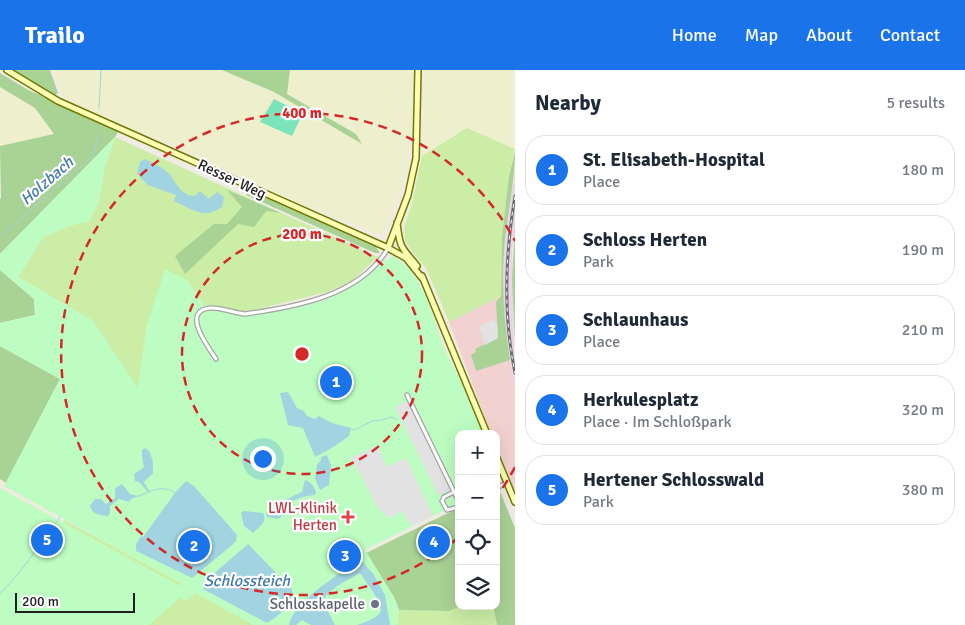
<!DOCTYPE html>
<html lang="en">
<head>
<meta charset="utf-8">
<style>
	body { margin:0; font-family:Signika,sans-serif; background:#f2f2f3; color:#1f2937 }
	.controls { position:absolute; right:15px; bottom:15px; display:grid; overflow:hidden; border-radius:10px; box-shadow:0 5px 20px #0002 }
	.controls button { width:45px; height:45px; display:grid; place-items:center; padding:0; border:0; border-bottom:1px solid #e0e1e3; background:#fff; color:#1f2937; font:25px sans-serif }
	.scale { position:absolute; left:15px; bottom:12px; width:120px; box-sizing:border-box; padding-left:5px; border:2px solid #1e1e1e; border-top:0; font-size:14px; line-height:18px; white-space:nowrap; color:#1e1e1e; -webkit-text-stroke:4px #fff; paint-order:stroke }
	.you { position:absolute; left:262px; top:388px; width:18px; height:18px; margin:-12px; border:4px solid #fff; border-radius:50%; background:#1a73e8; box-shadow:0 0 0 8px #1a73e833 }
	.badge { display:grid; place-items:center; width:32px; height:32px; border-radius:50%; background:#1a73e8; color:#fff; font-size:16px; font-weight:700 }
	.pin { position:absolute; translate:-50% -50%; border:2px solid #fff; box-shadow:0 1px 5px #0006 }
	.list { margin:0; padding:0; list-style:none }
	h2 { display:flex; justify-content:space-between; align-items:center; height:65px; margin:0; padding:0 20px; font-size:21px }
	h2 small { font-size:16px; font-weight:400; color:#747a83 }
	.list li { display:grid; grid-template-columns:32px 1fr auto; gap:15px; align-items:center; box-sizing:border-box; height:70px; margin:0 10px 10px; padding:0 10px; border:1px solid #e0e1e3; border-radius:20px }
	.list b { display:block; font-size:19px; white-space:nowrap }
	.list p { margin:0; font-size:16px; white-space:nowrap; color:#747a83 }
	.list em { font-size:16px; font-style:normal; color:#747a83 }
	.icon { flex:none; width:28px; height:28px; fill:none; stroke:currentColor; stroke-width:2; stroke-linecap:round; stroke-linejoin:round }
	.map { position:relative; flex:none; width:515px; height:555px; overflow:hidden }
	header { display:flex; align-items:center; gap:30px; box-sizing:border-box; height:70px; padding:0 25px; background:#1a73e8; color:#fff }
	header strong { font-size:24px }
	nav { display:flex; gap:28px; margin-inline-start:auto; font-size:18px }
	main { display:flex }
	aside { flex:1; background:#fff }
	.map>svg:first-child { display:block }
	.commercial { fill:#f2d2d1 }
	.industrial { fill:#e9d5e6 }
	.farmland { fill:#eef0cd }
	.grass { fill:#cbeda6 }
	.forest { fill:#a9d295 }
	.park { fill:#bdfdc1 }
	.pitch { fill:#7ce4b9 }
	.parking { fill:#e2e2e2 }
	.water { fill:#a1d4e0 }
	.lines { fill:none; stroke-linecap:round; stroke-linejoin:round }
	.stream { stroke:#a1d4e0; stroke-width:1 }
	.minor-casing { stroke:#a5a5a5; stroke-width:5.5 }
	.secondary-casing { stroke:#707a00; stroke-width:8 }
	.minor { stroke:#fff; stroke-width:3 }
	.secondary { stroke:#fcfeb4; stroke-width:5 }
	.rail-casing { stroke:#6c6c6c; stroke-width:3 }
	.rail { stroke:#fff; stroke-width:1; stroke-dasharray:4; stroke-linecap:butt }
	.ring { fill:none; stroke:#d62828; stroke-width:2.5; stroke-dasharray:9 6 }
	.health-dot { fill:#e0444e; stroke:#fff; stroke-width:2 }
	.worship-dot { fill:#6b7280; stroke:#fff; stroke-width:2 }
	.labels { text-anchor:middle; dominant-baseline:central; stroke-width:4.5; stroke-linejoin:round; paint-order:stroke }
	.street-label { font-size:15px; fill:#1e1e1e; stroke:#fff }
	.health-label { font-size:15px; fill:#be3a42; stroke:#fff; text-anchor:end }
	.worship-label { font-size:15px; fill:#5b616d; stroke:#fff; text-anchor:end }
	.water-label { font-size:16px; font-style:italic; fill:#417aac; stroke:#fff }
	.centre { fill:#d62828; stroke:#fff; stroke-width:2.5 }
	.ring-label { font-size:15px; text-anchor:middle; font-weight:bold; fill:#d62828; stroke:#fff; stroke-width:4.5; stroke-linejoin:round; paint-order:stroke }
</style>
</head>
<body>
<header>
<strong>Trailo</strong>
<nav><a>Home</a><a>Map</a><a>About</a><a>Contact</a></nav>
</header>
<main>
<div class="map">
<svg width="515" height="555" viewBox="0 0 515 555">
	<rect width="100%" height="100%" fill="#f0ebe3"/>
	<path class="commercial" d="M501,226L510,290L515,314V422L496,376V364H491L449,252Z"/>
	<path class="industrial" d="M515,105V157L512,181L515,314L505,263L503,239L504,182L508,143Z"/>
	<path class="farmland" d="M53,0H222L274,22L356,64L287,23L290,0H413L412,53L408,91L400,124L382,166L297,133L153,67L113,53L63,28Z
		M424,0H515V79L467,58L422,86Z
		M0,17L35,38L54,64L0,76Z"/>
	<path class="grass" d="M467,58L515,79L509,106L502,167L501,226L449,252L426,198L414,184L405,171L404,157L411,137L422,86Z
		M115,67L378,187L351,212L327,222L246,242L210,235L204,236L187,210L147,255L138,319L93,251L18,207L43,167L72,155L88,152L98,134L105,97Z
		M64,450L181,513L195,523L255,555H0V521L58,461Z
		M461,536H493L497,555H397L399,540L449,541Z"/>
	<path class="forest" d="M15,0H50L58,23L55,25L53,24Z
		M222,0H290L287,24L356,64L362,74L274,22Z
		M0,3L28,20L119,60L115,67L0,184V129L1,128L0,76L54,64L35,38L0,17Z
		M515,82C515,115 506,148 504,182C502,218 504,254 510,290L476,301L471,285L476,282L475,279L498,268L496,232L501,226L502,167L509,106Z
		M227,120L281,143L266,141L254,157L238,154L185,204L175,186L214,154H227L242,137Z
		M248,120L376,177L380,183H375L246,125Z
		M515,157V272L512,209Z
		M0,200L34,229L35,245L0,253Z
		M0,276L60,309L6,413L0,409Z
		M499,423L501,424L515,458V555H497L493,536H496V424Z
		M459,439V536H461L449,541L399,540L394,527L366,483L446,444Z"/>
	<path class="park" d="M115,67L105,97L98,134L88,152L72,155L43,167L18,207L93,251L138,318L147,255L165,199L187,210L204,236L211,240L245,246L323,231L357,214L383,188L387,190L393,186C425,207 430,241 443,275C449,289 457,303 463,317C470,332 476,348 483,364H459V433L365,480L394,527L399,540L397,555H253L195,523L186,531L180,528L149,555H0V418L180,516V513L4,416L60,309L0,276V253L35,245L34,229L0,200V184Z"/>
	<path class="pitch" d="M274,29L300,42L301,47L292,66L260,52Z"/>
	<path class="parking" d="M493,250L497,253L498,268L485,275L479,256Z
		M408,331L450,420L438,425L395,337Z
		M377,376L387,397L406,388L433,446L411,456L402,441L389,448L377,437L362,406L350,388Z"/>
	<path class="water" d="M145,89C151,93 161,96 166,101C176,109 179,126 195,126L200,121L209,129L217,122L224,127L222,137C204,150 192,139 174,131L176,125L148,115L137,104L140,92Z
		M288,322L297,338L304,341L307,346L315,349L319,346L332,353L351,358L349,366L332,378L315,387L303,358L288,355L280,323Z
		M145,378L150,382L153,393V403L144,412L149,421L148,422L139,412L135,411L134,404L144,397L142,388V380Z
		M327,385L331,395L329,415L320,420L315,408L317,395L321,390V387Z
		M305,410C311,412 314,416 316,422L315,425C305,426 294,428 288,436C284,441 284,445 278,449L267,447L266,443L272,436L302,422Z
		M186,411L194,416L237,465L236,471L231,476L192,508L136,481V474L141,466L143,467L175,423Z
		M122,414L130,424L139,426L131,429L129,432L119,429L110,436V443L108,446C99,445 93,445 90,436L95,429H101L106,434L115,428V418Z
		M244,441L263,443C268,452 259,457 253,463L244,456L241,443Z
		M248,474L292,519C293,535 279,546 267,553L203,519V513Z
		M358,491H362L374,505L385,525L390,555H357C366,552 376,549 381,541L379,531L360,503L337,516L325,527V536L335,555H311L302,550L296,555H289C293,532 339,504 358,491Z"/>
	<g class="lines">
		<path class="stream" d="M99,38L101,0
			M0,167L93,86L98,66
			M351,359L355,360L372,351L382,350L392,347L397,350
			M139,426C152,421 162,414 175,423
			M0,523C19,506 34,483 48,462C52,456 57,453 60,447
			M290,530L299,536"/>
		<g class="minor-casing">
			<path id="minor" d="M216,289C209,278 180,241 210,238C220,237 234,243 245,244C295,237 361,226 388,178
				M407,325L459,432
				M496,418L507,413
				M454,422L444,427L442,431L447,440L459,437"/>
		</g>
		<g class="secondary-casing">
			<path id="secondary" d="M7,0L58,31L388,178L406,188L422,208
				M397,153C400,180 402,177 417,196
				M388,178L408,125L416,88L418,0
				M422,206L487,364
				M496,386L515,432"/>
		</g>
		<use href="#minor" class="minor"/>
		<use href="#secondary" class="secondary"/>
		<g class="rail-casing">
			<path id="rail" d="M515,126C505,185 503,245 515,303"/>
		</g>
		<use href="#rail" class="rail"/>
	</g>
	<g class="ring">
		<circle cx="302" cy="284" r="120"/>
		<path d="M515 397A241 241 0 0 1 497 426M459 467A241 241 0 1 1 515 171"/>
	</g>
	<path class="health-dot" d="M345.5 439.5h5v5h5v5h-5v5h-5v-5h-5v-5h5z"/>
	<circle class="worship-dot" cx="375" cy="534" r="5"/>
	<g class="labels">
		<g class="street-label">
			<text transform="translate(232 109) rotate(25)">Resser Weg</text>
		</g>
		<g class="health-label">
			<text x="337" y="438">LWL-Klinik<tspan x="337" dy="17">Herten</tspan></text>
		</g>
		<g class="worship-label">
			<text x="365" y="534">Schlosskapelle</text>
		</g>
		<g class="water-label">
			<text transform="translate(47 111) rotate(-41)">Holzbach</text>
			<text x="247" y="511">Schlossteich</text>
		</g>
	</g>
	<circle cx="302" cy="284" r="8" class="centre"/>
	<g class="ring-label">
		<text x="302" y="48">400 m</text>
		<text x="302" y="169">200 m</text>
	</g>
</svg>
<div class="controls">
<button>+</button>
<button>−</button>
<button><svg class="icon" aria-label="locate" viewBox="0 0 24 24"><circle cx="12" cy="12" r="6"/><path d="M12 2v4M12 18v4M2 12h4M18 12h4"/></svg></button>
<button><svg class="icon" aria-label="layers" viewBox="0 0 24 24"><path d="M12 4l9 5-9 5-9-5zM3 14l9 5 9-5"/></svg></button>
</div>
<div class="scale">200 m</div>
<div class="you"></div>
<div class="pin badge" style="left:336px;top:312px">1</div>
<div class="pin badge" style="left:194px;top:476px">2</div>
<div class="pin badge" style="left:345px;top:486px">3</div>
<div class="pin badge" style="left:434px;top:472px">4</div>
<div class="pin badge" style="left:47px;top:470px">5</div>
</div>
<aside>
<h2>Nearby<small>5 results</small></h2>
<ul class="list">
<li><span class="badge">1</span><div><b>St. Elisabeth-Hospital</b><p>Place</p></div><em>180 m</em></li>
<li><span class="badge">2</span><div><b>Schloss Herten</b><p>Park</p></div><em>190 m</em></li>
<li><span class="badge">3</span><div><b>Schlaunhaus</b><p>Place</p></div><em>210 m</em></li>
<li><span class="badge">4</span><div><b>Herkulesplatz</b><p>Place · Im Schloßpark</p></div><em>320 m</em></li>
<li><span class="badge">5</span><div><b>Hertener Schlosswald</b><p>Park</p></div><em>380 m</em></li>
</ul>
</aside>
</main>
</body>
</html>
